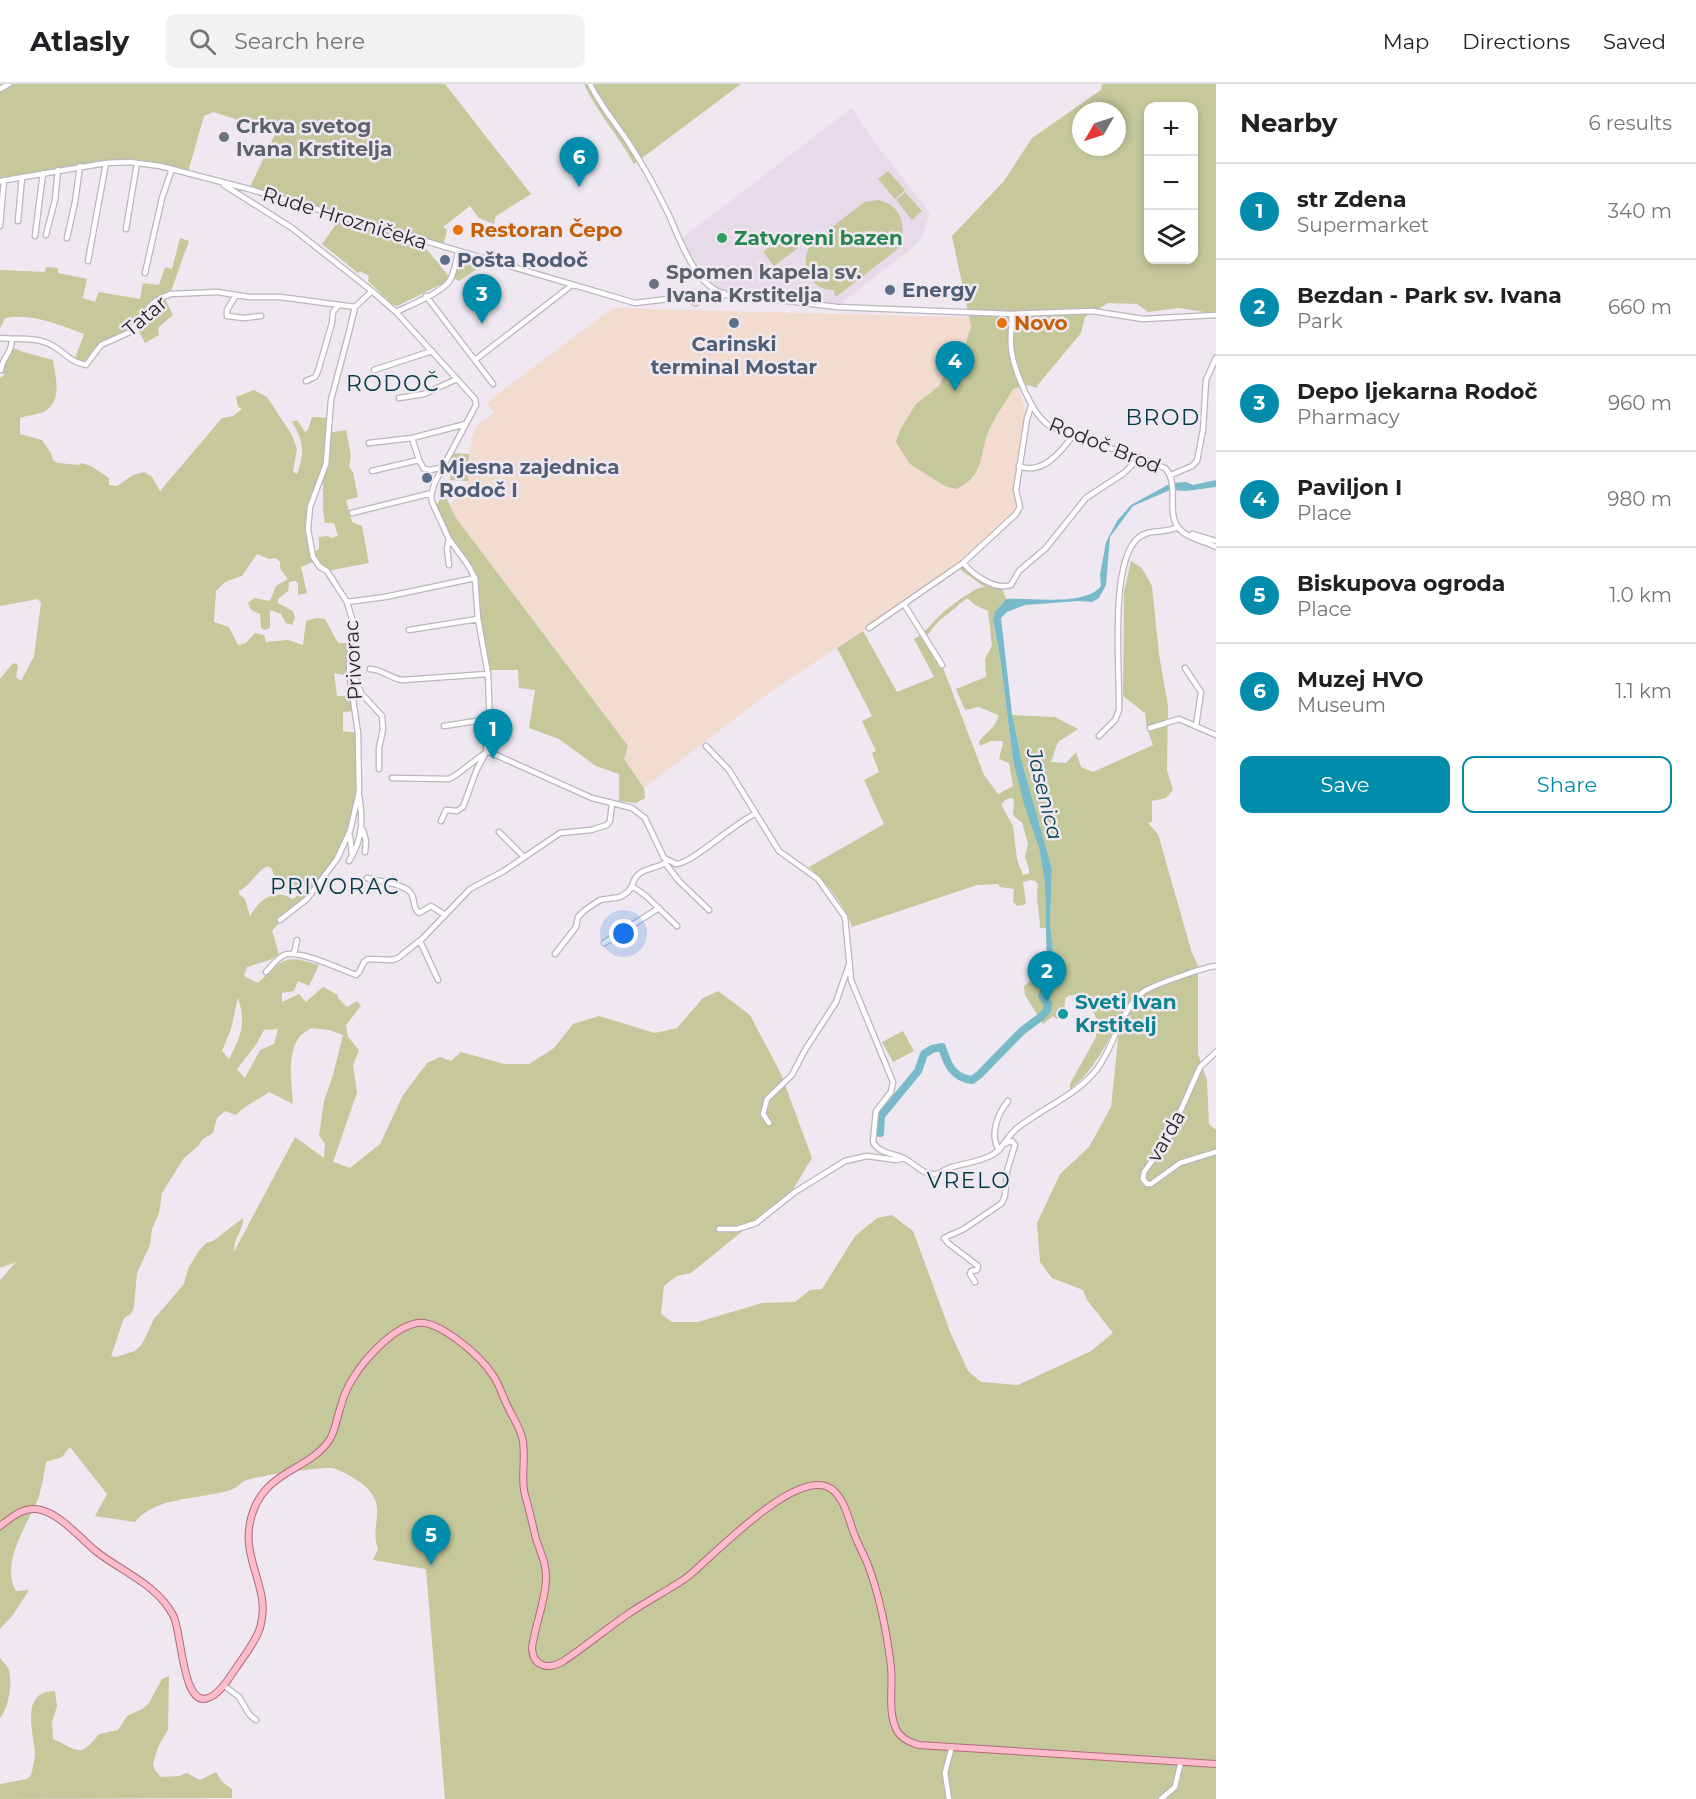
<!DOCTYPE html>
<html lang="en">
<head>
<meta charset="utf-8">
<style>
	body { margin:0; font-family:Montserrat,sans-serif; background:#f2f2f2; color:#202124 }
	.controls { position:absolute; right:18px; top:18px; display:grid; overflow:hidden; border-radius:12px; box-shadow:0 3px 9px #0003 }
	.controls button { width:54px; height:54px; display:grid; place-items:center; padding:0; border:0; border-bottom:2px solid #e0e0e0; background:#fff; color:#202124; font:30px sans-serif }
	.compass { position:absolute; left:1072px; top:18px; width:54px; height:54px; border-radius:50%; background:#fff; box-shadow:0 3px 9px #0003; rotate:231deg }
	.you { position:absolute; left:624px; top:850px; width:21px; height:21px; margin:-15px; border:4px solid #fff; border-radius:50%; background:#1a73e8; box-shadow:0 0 0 9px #1a73e833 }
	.badge { display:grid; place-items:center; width:39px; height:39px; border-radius:50%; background:#028cab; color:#fff; font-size:20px; font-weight:700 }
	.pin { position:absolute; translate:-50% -50px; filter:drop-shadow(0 2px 3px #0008) }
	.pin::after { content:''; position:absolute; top:32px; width:21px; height:18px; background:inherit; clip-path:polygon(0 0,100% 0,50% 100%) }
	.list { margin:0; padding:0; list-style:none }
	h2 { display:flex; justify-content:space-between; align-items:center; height:78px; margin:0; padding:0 24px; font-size:26px }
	h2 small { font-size:20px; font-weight:400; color:#757577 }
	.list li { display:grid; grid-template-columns:39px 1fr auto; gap:18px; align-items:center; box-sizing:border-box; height:96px; padding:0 24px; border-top:2px solid #e0e0e0 }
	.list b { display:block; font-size:22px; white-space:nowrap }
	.list p { margin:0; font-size:20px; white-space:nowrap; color:#757577 }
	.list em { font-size:20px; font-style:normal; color:#757577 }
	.actions { display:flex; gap:12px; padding:18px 24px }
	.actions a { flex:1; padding:14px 0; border:2px solid #028cab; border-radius:12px; text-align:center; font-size:21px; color:#028cab }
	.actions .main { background:#028cab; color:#fff }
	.icon { flex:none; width:33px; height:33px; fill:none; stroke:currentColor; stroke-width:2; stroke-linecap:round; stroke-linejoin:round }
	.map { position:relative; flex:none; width:1216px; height:1715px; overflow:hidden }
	header { display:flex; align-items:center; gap:36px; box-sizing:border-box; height:84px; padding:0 30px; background:#fff; border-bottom:2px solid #e0e0e0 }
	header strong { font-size:28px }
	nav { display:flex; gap:33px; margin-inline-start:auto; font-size:21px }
	.search { width:420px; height:54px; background:#f2f2f2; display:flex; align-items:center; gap:15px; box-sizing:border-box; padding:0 21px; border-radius:12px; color:#757577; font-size:22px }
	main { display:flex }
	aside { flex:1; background:#fff }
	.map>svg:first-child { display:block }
	.built { fill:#e8dbe9 }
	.industrial { fill:#f2dccf }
	.green { fill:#c4c89a; fill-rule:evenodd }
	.water { fill:#78baca }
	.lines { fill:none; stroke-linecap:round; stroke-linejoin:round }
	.river { stroke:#78baca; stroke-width:8 }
	.minor-casing { stroke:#bcb5bd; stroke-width:7 }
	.major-casing { stroke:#b2697b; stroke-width:8 }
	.minor { stroke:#fff; stroke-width:4.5 }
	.major { stroke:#febbcb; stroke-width:6 }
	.worship-dot { fill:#6b7280; stroke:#efe8f0; stroke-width:2 }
	.food-dot { fill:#e8710a; stroke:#efe8f0; stroke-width:2 }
	.leisure-dot { fill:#2e9e5b; stroke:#efe8f0; stroke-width:2 }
	.service-dot { fill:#5c6f8a; stroke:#efe8f0; stroke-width:2 }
	.culture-dot { fill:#0f9aa8; stroke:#efe8f0; stroke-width:2 }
	.labels { text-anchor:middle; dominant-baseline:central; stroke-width:5; stroke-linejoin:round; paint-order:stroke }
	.worship-label { font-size:20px; font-weight:bold; fill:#5b616d; stroke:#efe8f0; text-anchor:start }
	.street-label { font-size:20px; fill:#262326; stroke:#efe8f0 }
	.food-label { font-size:20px; font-weight:bold; fill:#c56008; stroke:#efe8f0; text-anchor:start }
	.leisure-label { font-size:20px; font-weight:bold; fill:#27864d; stroke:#efe8f0; text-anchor:start }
	.service-label { font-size:20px; font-weight:bold; fill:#4e5e75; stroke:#efe8f0; text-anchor:start }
	.culture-label { font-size:20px; font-weight:bold; fill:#0d838f; stroke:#efe8f0; text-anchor:start }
	.water-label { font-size:21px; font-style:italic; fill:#064450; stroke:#efe8f0 }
	.quarter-label { font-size:22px; letter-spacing:1.5px; fill:#003a48; stroke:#efe8f0 }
</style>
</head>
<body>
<header>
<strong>Atlasly</strong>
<div class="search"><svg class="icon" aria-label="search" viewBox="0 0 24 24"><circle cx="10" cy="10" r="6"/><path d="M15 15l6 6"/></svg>Search here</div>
<nav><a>Map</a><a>Directions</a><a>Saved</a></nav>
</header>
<main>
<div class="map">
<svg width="1216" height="1715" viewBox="0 0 1216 1715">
	<rect width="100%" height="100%" fill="#efe8f0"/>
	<path class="built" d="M852,24L872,55L930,129L922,153L917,160L837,223L718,208L708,201L679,156Z"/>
	<path class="industrial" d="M613,224L993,234L1026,327L1014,410L1018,424L1009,438L967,474L908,517L773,606L644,704L624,675L627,662L456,434L449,422L468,397L469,368L475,344L494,328L486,319Z"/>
	<path class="green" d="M0,0H445L531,110L496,132L494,140L479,134L470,122L443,143L447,146L443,163L249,105L276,48L213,28L204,32L188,88L130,77L0,96Z
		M584,0H741L634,80C619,52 597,29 584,0Z
		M1102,0H1216V230L1179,224L1148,228L1137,220L1108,219L1085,233L1081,249L1037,302L1038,304L1027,301L1013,305C1005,319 993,335 987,351C979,374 984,392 956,405L945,402L910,380L896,358L900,346L916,320L939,302L948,282L963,269L971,242L952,152L1004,97L1032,54L1101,6ZM1148,22H1194V176H1148ZM1081,27H1117V63H1081Z
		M888,87L905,106L895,115L878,95Z
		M905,108L922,127L912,136L896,116Z
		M878,116C899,120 906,138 901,157L904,160L836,213L834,209L835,206C809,207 799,179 811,160L859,122L865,118Z
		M339,136L423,161L448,191L446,198L397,222L392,220L368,197L369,192L360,187L358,189L322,160Z
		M787,150L798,164L774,182L763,168Z
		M180,154L189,157L170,210L164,213L173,231L158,244L159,251L145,259L136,242L130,248L101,261L86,281L74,277L84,250C59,241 33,229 5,234L0,245V186L45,188L46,183L58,184V189L87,195L83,214L95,218L99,208L140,215L143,199L159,201L165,183L172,185Z
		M458,168L485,176L486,179L459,197L451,193Z
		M12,263L20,267L53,276C55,293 64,318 43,328C36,331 28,331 20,334V350L42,356L51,369L53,376L58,379L79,381L81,379L91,382L109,394V401L117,402L133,391L144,388L152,393L160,407L222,334L233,332L242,325L238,323L236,313L254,306L267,313L292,351L297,365L293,388L297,390C305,368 304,358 292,338L297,336L305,348L308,346L312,333L329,334L328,349L346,346L351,372L349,383L353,388L358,413L346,416L352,438L362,442L369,479L327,487L320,483L314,468L319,465V453L328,452L331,454L338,452L334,439H325L323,427V396L321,393C311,416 299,455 316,477L301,483L307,509L298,511V499L295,497L289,498L288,507L278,515V519L293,527L295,534L292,541L286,539L281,530L270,526V544L265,546L261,544L260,530L251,526L248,519L254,514L270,517L276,502L288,495L280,484V478L276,474L269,475L257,470L242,492L225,498L216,507L214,538L229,543L238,561L246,559L255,549L264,551L266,558L288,556L303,561L306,537L316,534L325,535L338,559H350L349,592L334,589L337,612H352L355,627L343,628V647L358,649C361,718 356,763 307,816C296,827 282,834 272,847L279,870L270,876L247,883L244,892L258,899C285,874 283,870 319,881L309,902L298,897L294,907L282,909V918L299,910L306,918L323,903L338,911V914L347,923L357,917L361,922L346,941L348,953L359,966L353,981L357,1009L333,1078L350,1084L380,1060L403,1011L427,979L440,973L451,977L461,968L504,980H529L554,964L573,940L599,932L655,949L677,944L703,914L718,907L750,931L781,990L812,1074L792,1107L691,1189L677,1192L664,1202L661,1230L672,1238H698L762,1219L795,1218L810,1206L822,1205L855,1152L877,1134L892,1131L913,1147L951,1250L968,1287L981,1298L1018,1301L1091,1267L1113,1249L1087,1216L1083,1206L1052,1194L1040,1178L1037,1139L1060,1090L1089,1063L1111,1023L1119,946L1117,939C1105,963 1092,989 1070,1005V1000L1096,953L1097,935L1085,913L1070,911L1065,914L1064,934L1057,935L1053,932L1043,940L1025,911L1024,902L1037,892H1056L1050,840L1052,785L1022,678L1012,631L1055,633L1078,645L1058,658L1051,678L1066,679L1076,668L1081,683L1093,688L1153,661L1147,644L1145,629L1123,612L1124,508L1131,477L1142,484L1152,502L1159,570L1168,622L1167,686L1173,706L1166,714L1152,717V738L1148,739L1158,750L1192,869L1198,882V970L1207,996L1209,1040L1216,1046V1715H445L426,1485L373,1476L378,1465C369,1442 389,1423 364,1401C357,1396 340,1385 331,1384C320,1383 253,1392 245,1397C240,1399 238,1403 233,1405C203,1416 157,1411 135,1438L95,1432L107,1410L70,1363L62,1373L46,1378C44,1390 42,1403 38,1415C27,1441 0,1480 16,1507L29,1506L13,1531L0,1545V1196L16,1178L0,1184V595L13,579L18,581L16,593L21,597L34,572L41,519L38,515L0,522V294L4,291C0,280 5,275 12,267ZM267,782L272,785C278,809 292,806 311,801L293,815C274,804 260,815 250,832L245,815L239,810V807C251,801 256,788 267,782ZM238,913C246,940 242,950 229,975L222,967L231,945ZM312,944L329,946L343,951L333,991L324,1017L319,1051L325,1060L324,1074L295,1053L234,1168C233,1154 244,1146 243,1134L213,1157L206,1159L198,1168L188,1185L184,1200L154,1235L142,1260L135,1267L116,1273L111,1272L124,1234L131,1230L134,1223L137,1189L150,1161L152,1145L159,1129L162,1109L184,1074L198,1062L203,1055L213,1049L217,1034L225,1027L236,1031C245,1021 258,1016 269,1008L293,1020C292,999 286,970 300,952C303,949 308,946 312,944ZM278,945L274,960L260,966L245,994L237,985L256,961L264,946Z
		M452,369L469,370L468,397L450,396Z
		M444,409L456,434L628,662L624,675L644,704L645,714L636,719L619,717V690L596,682L559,655L529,644L535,606L519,604L518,586H488L479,533L477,497L434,425Z
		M963,479L975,490L1001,502L1006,515L1001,520L993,537L994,545L1000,573L1013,676L1039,764L1045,799L1046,844H1040C1040,829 1035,814 1038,800L1035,797L1030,796L1023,798L1026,820L1017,822L1013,818L1014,805L1000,803L998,800L977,801L852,843C843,818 828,801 809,783L884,740L864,696L879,688L872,669L876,667L862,637L872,632L837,564L863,547L897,608L934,593L914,555C925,549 930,541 938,533C947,525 975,502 985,503L962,487L958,481ZM967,514L975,521L988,527L992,562L985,575L986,593L956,605L965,626L979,623L998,631C998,643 985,648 979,658L980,662L991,657H1002L1003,659L999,675L1009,679L1013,702L998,710L984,691L942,581L925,554L938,538ZM1013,714C1017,728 1006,729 1022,738L1028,760L1025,773L1029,785V790L1023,791L1017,775L1013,742L1001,720L1007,715Z
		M903,947L914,967L893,978L882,958Z
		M0,1574C3,1578 8,1582 9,1586C13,1600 8,1625 0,1634Z
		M169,1592L168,1646L158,1663L153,1680L155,1686L161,1693L179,1692L187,1689L200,1696L216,1688L222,1698L232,1705V1714L0,1715V1700L27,1695L31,1691C33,1683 35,1676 35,1668C33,1647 20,1607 55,1607L57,1622L52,1639L53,1655C77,1665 79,1676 99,1650L118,1646L127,1632L142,1625L149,1619L162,1595Z"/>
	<path class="water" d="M1216,396V403L1186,407L1170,406L1133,422L1110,453L1106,501L1099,514L1092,518L1078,517L1025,521L1007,528L1001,534L1012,630L1022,678L1052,785L1050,840L1056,893L1047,892L1045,799L1039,764L1024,720L1013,676L1000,573L993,537L995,528L1006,515C1030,513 1085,523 1101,502L1100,491L1106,458L1117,437L1131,421L1171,399L1186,398L1193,401Z"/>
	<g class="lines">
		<path class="river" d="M880,1049L881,1032L918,987L924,970L932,965L942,963C947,980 953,994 972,996L979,991L1022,947L1042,932L1047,926L1048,920L1042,912L1051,894V884"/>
		<g class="minor-casing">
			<path id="minor" d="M590,0C602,25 621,45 635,69C647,88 658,109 668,129C679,153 696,204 724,209
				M0,5L9,0
				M0,97L106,79L130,78L160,82L249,105L635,219L701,211H736L837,223L1012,230L1092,227L1143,235L1216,231
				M224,101L292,144L372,207L396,228L475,315L476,321L435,398L431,411L432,418L449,455L468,481L475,494L478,535L488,590L490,643L486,664L487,667L477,685L463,723L457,727L446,726L441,737
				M18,137L22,93
				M0,142L4,96
				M126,145L137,79
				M46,151L55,116L58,86
				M35,152L43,89
				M67,154L75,118L80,82
				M88,177L106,79
				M145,189L162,114L172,85
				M236,211L227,226V232L244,234L261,232
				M426,212L493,300
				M686,215L696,219
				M396,228C410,221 442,209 450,196C455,188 456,177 458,168
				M1012,230C1012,241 1010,252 1011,263C1013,284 1032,332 1050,342L1165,384C1180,400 1166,427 1178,443C1185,454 1205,457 1216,463
				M0,254C17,256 37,252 53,262C66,269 68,277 86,281L101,261L130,248L149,223L157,216L170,210L217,208L249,213H280L355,223
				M475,276L572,201
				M1,286C3,270 11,273 12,255
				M374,286L432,267
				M306,297L315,293L318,287L332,239L333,228L339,221
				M399,314L424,310L457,295
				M412,354L419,376L424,385L430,386L443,383
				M369,359L412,354L466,340
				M1019,382C1042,392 1062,367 1074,350
				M372,387L419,376
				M1171,391L1192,382L1197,377L1203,346L1206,296L1216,274
				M352,429L432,409
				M1192,450L1216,457
				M963,479C973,490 994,507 1011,501L1019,487L1046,464L1086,414L1124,389L1140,373
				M449,481L447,465L449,455
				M347,518L385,513L475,494
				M904,520L942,581
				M869,544L963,479L1016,430L1020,423L1016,406L1027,335L1031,322
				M409,546L478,535
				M350,580L361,609L382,632L383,645L379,664V685
				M1185,584L1201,608L1196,642
				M370,585C383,586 390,594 402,596L488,590
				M444,642L489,635
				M1150,644L1179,635L1216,651
				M1099,652L1115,636L1119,626C1120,588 1109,479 1138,454C1150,444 1165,450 1178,443
				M706,662L729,686L779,767L818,795L845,833L851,896L893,998L891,1008L876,1027L873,1058C880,1071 894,1068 907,1076C915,1081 926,1092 936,1090C942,1089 946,1084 952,1083C966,1079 979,1078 992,1071C1002,1066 1007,1053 1016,1045C1042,1024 1076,1012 1097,985C1115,961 1119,928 1143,908C1151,902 1207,882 1216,882
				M487,667L592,714L632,724L645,734L664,774L676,780C693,779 734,739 755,730
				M392,694L449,695L456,691L485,669
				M363,746L366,757L365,768
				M499,748L524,773
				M350,752L352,771
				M349,777C363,755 363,736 359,711
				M667,777L665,779L679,797L709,826
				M665,779C651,787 637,783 632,802L646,812L677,842
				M367,794C378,797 408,800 412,811C415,818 413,824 419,829L431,822L445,831
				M280,836L307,815L337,775L350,747L359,708L358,649L349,588L352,535L347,518L327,487L320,483L313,473L308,445L310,423L326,380L331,316L349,248L355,223L372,207
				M420,857L438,896
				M604,859L659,824
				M294,870L297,856
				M555,870L576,843L578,833L585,826L600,816L620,813L628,808L632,802
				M266,888C271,883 277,874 284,871C298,865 340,885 356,891L359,888L364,878L368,875L392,876L398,874L423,854L470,805L504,787L560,749L591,746L607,741L610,737L612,720
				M1216,968L1200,983L1168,1055L1144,1088L1143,1095L1147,1100H1151L1180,1079L1216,1068
				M769,1039L763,1030L767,1015L792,991L805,966L836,918L849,881
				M999,1066C989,1051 998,1029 1008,1017
				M719,1145H737L756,1139L795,1108L845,1077L867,1072L897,1076L904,1074
				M975,1198L970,1190L971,1187L977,1186L978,1182L948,1159L944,1154L964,1145L1002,1119L1005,1111L1007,1087L1015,1061L1012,1057L1004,1060
				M223,1601L239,1613L249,1630L256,1636
				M949,1715L945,1689L952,1662
				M1161,1715L1175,1703L1181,1677"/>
		</g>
		<g class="major-casing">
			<path id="major" d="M0,1442C11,1434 21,1424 36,1425C60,1428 79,1454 97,1468C124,1489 156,1500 173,1531C182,1547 182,1624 208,1614C220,1610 229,1594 236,1584C244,1572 255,1559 260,1544C273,1501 235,1473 254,1425C269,1386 311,1385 330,1355C336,1345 337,1332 341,1322C344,1308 351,1297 359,1285C372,1268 395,1243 417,1239C439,1235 481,1273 492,1290C499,1299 502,1311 507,1321C512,1332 519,1342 522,1353C527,1372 520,1392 525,1411C529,1424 532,1438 535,1451C539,1466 547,1479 546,1496C545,1519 535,1541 532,1564C533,1582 547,1586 562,1578C585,1563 606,1545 628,1530C647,1517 667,1507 686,1494C711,1475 801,1376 834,1407C846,1418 849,1438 855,1452C859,1462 864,1471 868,1481C880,1513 887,1549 891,1583C893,1602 888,1624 895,1642C898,1652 908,1658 919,1661L1216,1680"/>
		</g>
		<use href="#minor" class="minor"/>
		<use href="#major" class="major"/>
	</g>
	<g class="worship-dot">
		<circle cx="224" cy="53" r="6"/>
		<circle cx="654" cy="200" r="6"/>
	</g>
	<g class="food-dot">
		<circle cx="458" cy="146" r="6"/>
		<circle cx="1002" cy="239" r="6"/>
	</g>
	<circle class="leisure-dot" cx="722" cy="154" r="6"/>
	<g class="service-dot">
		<circle cx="445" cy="176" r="6"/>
		<circle cx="890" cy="206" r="6"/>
		<circle cx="734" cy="239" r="6"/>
		<circle cx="427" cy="394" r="6"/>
	</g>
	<circle class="culture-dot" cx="1063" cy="930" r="6"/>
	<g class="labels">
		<g class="worship-label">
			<text x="236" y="42">Crkva svetog<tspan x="236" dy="23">Ivana Krstitelja</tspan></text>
			<text x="666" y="188">Spomen kapela sv.<tspan x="666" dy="23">Ivana Krstitelja</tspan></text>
		</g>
		<g class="street-label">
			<text transform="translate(345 134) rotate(17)">Rude Hrozničeka</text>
			<text transform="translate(145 232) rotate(-40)">Tatar</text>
			<text transform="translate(1105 361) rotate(22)">Rodoč Brod</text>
			<text transform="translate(353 576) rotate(-93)">Privorac</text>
			<text transform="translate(1166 1052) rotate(-60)">varda</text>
		</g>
		<g class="food-label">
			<text x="470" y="146">Restoran Čepo</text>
			<text x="1014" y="239">Novo</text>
		</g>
		<g class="leisure-label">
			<text x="734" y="154">Zatvoreni bazen</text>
		</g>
		<g class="service-label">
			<text x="457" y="176">Pošta Rodoč</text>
			<text x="902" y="206">Energy</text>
			<text x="734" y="260" text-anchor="middle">Carinski<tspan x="734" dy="23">terminal Mostar</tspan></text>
			<text x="439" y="383">Mjesna zajednica<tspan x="439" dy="23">Rodoč I</tspan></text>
		</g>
		<g class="culture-label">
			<text x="1075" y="918">Sveti Ivan<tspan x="1075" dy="23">Krstitelj</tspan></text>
		</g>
		<g class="water-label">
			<text transform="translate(1045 710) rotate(76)">Jasenica</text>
		</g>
		<g class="quarter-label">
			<text x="393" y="299">RODOČ</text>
			<text x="1163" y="333">BROD</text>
			<text x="335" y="802">PRIVORAC</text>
			<text x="969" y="1096">VRELO</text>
		</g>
	</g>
</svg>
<div class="controls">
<button>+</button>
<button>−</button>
<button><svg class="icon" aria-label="layers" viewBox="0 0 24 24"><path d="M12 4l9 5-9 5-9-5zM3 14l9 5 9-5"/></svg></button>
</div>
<svg class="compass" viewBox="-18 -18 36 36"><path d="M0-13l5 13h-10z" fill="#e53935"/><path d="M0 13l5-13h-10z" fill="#757577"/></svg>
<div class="you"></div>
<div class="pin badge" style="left:493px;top:675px">1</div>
<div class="pin badge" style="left:1047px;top:917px">2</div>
<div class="pin badge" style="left:482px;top:240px">3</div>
<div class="pin badge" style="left:955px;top:307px">4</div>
<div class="pin badge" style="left:431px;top:1481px">5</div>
<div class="pin badge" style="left:579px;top:103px">6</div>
</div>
<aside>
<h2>Nearby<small>6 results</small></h2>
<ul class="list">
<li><span class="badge">1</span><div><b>str Zdena</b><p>Supermarket</p></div><em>340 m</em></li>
<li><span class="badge">2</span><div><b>Bezdan - Park sv. Ivana</b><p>Park</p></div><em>660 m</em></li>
<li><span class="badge">3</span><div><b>Depo ljekarna Rodoč</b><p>Pharmacy</p></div><em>960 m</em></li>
<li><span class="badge">4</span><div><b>Paviljon I</b><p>Place</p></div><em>980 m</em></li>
<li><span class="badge">5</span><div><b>Biskupova ogroda</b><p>Place</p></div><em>1.0 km</em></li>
<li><span class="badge">6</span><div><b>Muzej HVO</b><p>Museum</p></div><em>1.1 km</em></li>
</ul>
<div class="actions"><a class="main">Save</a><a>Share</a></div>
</aside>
</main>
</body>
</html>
